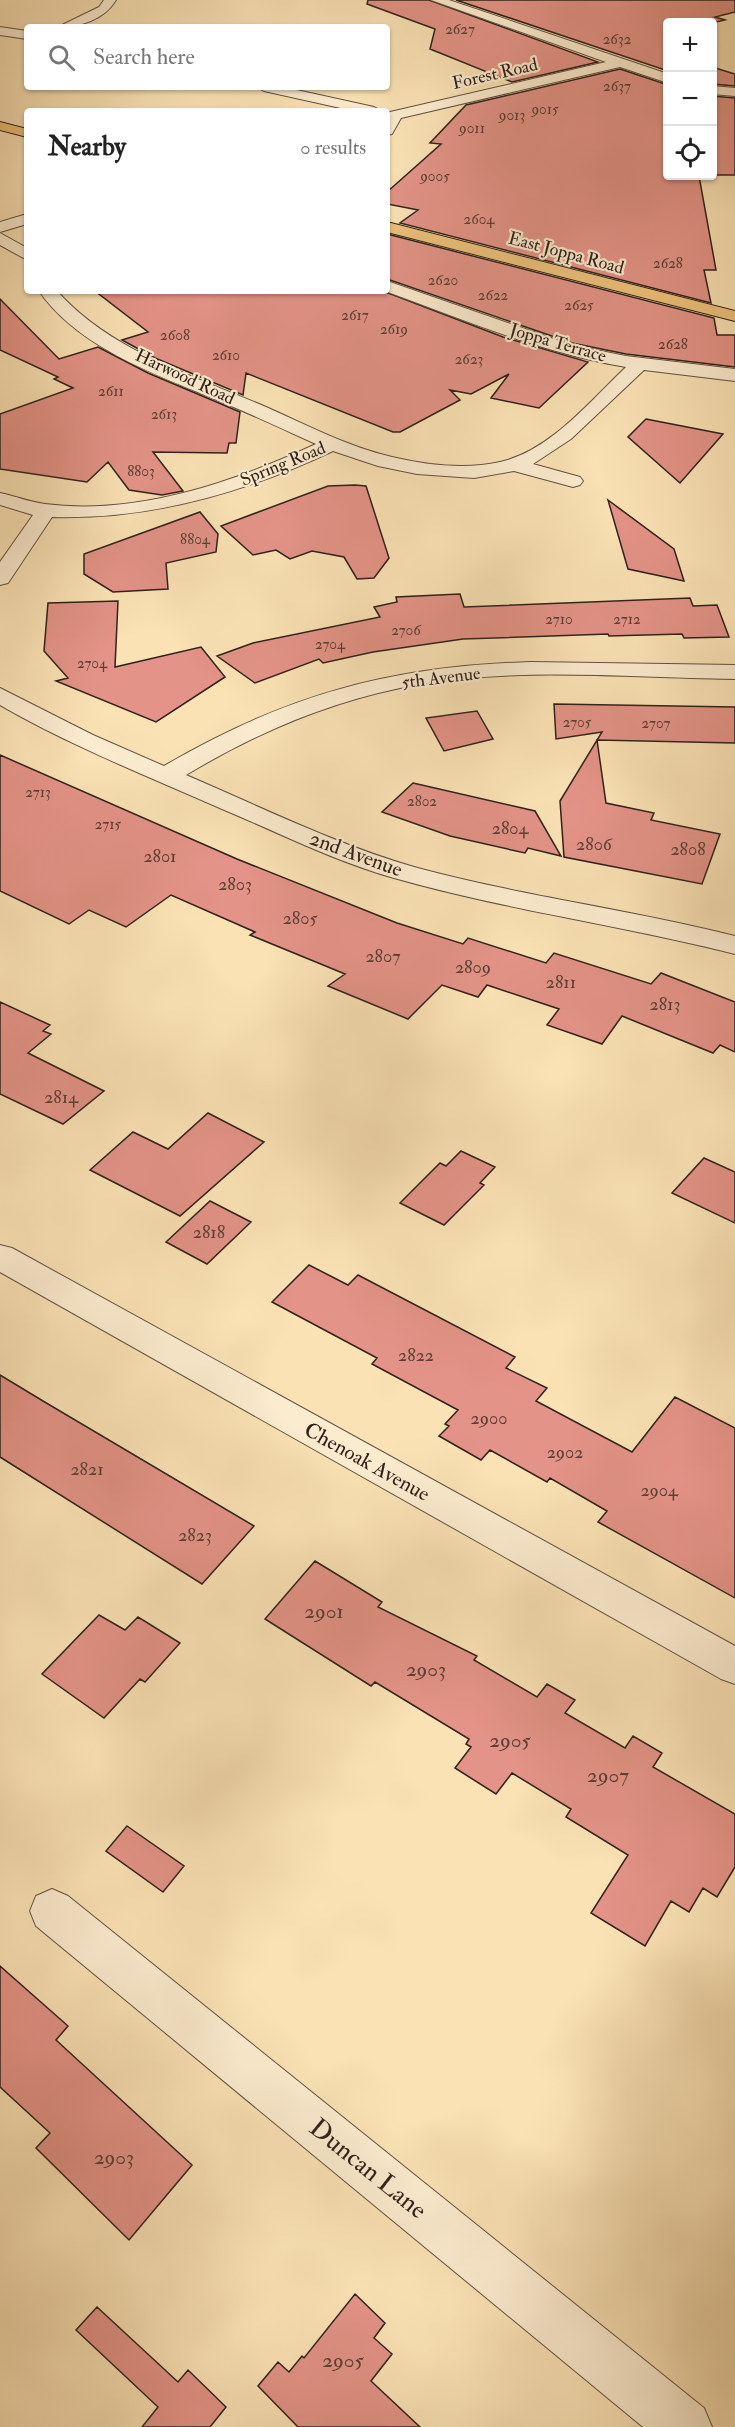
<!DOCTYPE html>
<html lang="en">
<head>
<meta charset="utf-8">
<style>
	body { margin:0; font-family:"IM FELL Double Pica",serif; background:#f2f2f2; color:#222 }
	.controls { position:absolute; right:18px; top:18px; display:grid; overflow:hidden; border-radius:6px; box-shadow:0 2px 4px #0004 }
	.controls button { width:54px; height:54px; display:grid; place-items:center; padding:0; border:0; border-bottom:2px solid #e0e0e0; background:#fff; color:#222; font:30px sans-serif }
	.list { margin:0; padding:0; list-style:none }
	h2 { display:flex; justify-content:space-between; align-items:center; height:78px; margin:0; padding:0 24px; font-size:26px }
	h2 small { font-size:20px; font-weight:400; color:#767676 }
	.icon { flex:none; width:33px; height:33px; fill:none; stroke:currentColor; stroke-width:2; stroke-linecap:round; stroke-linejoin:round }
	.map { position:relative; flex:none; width:735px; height:2427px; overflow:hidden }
	.search { position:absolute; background:#fff; box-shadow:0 2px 4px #0004; left:24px; top:24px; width:366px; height:66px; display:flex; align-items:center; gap:15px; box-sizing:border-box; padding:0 21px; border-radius:6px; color:#767676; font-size:22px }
	.panel { position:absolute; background:#fff; box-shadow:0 2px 4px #0004; left:24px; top:108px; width:366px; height:186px; border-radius:6px }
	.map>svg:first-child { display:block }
	.building { fill:#e39387; stroke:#2f211a; stroke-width:1.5 }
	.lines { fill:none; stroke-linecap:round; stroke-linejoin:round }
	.minor-casing { stroke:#625141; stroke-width:2 }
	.major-casing { stroke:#2f211a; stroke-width:2 }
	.minor { fill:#fceccf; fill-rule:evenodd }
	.major { fill:#edc17a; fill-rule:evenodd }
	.labels { text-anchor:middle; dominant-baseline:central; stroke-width:4.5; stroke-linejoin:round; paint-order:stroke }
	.far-number-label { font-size:15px; fill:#5c3e35 }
	.far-street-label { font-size:18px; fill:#2f211a; stroke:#fceccf }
	.number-label { font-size:18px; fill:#5c3e35 }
	.street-label { font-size:21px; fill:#2f211a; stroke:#fceccf }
	.near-number-label { font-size:21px; fill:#5c3e35 }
	.near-street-label { font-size:26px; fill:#2f211a; stroke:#fceccf }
</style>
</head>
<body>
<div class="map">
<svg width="735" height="2427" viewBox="0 0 735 2427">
	<rect width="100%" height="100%" fill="#fae2b5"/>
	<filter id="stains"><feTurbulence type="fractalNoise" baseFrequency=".00333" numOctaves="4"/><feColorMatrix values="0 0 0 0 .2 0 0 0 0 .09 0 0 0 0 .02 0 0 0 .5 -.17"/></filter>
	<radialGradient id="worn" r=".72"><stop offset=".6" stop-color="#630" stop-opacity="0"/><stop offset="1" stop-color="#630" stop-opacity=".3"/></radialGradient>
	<path class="building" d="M368,0H429L598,62L512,82L430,49L435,29L367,4Z
		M456,0H735V12L715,17L725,20L712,23L668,22V71Z
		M712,67L735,74V86L712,84Z
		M620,69L668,85V176H699L716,270H704L711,303L400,223L418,210L387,204V192L441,144L430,143L466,105Z
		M712,96L735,98V175H712Z
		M387,234L714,318L717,335H735V367L626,354L572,343L387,279Z
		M95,291H383L503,337L588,362L539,408L491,398L509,374L471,394L450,390L460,400L400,432H393L246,373L243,395L155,358L122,340L148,332Z
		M0,299L59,359L98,347L148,373L240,412L236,443H229L227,453L153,452L183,491L162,495L129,490L108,462L87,482L0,469V414L73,388L54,379L58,377L0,350Z
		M646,419L723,434L680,483L628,437Z
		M355,485L366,486L389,558L374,578L357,579L344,557L312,551L290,559L276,550L253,555L221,526L328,486Z
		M608,500L674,549L684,581L628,569Z
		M200,512L218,534L216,552L166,563L168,589L113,592L84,574V554Z
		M460,594L464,607L690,598L693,606L717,605L729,637L684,638L682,634L609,636L608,634L463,639L373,652L323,663L319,659L255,683L217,656L253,643L380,617L374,607L397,602L396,597Z
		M118,601L115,667L201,647L225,677L156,722L56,681L68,678L44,651L48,603Z
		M554,704L735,707V743L597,740L606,803L654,813L651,820L720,834L702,884L564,857L560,801L602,732L556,739Z
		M477,711L493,739L444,751L426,718Z
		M0,755L237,859L397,923L463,944L468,938L546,963L554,953L651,984L661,973L735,1002V1052L720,1045L713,1053L622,1016L602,1044L547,1025L559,1009L487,985L478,997L442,985L408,1019L328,986L345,974L250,935L255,932L171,895L126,927L89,910L69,924L0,891Z
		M413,783L535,811L561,856L528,848L525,853L450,836L382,812Z
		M0,1002L50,1025L43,1031L51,1034L28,1053L104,1091L63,1124L0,1094Z
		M208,1113L264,1142L180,1216L90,1170L133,1132L168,1149Z
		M461,1151L495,1167L480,1183L484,1185L444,1225L400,1203L440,1163L446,1166Z
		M704,1158L735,1172V1223L672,1193Z
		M210,1201L251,1222L207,1264L166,1242Z
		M309,1265L348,1285L358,1275L515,1357L506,1368L547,1388L536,1401L632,1452L675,1397L735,1428V1598L598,1522L607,1511L550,1478L547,1482L490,1450L481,1460L439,1436L449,1426L445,1424L458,1410L372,1364L377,1358L272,1302Z
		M0,1375L43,1401L254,1526L202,1584L0,1457Z
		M315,1561L382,1602L378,1607L477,1656L474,1660L537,1697L547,1684L575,1700L565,1713L625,1748L633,1736L662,1753L653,1767L735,1814V1867L717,1897L703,1888L689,1912L671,1901L645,1946L591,1913L628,1855L566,1817L571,1809L512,1773L496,1794L455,1768L471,1747L466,1744L469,1739L375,1682L371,1686L265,1619Z
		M99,1615L125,1630L138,1617L180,1643L145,1682L140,1679L104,1718L42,1674Z
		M127,1826L184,1866L163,1892L106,1851Z
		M0,1966L68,2026L56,2040L192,2165L129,2240L36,2148L50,2133L0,2087Z
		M355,2294L385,2323L374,2338L392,2354L371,2381L420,2427H298L258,2386L278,2362L289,2372L302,2356L304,2358Z
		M97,2307L178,2382L188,2370L226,2407L210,2427H142L158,2407L76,2330Z"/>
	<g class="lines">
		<g class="minor-casing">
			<path id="minor" d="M104,0H116C104,20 80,27 58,27L99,7Z
				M431,0H449L668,74V83L620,67L401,118L392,134L387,135V117L390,112L606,62Z
				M0,27L27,31V39L0,35Z
				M712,86L735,88V96L712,94Z
				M257,87H283L374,107L381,111H354L264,91Z
				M27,214V224L0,232V222Z
				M0,233L27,248V260L0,245Z
				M387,281L571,345L626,356L735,369V381L644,370L571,439L533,464L580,477L583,481L580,485L573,487L514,471L474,478L417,474L378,466L333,451C244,493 151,520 52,517L8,583L0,585V562L33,515L0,505V493C15,496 29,502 45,504C137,516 234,482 316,444C285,430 255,416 224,403C161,376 80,350 39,291H57C110,351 194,376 266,407C307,425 348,447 392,457C426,465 465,470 500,462C550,451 590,401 626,367C542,353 464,320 385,291H387Z
				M531,662L735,665V679C633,678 522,667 422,684C337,698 259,731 186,775C261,807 335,844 414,867C520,896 629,909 735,936V954C622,925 506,910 394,878C334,861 279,833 222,809C147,776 71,746 0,705V688L93,735L164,766C285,695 391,666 531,662Z
				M0,1245L12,1248L735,1646V1684L721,1679L0,1272Z
				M52,1889L68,1896L704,2408L712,2427H643L36,1926L30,1911L36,1896Z"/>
		</g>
		<g class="major-casing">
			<path id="major" d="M0,122L27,129V137L0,130Z
				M387,222L735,311V321L387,232Z"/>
		</g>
		<use href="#minor" class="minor"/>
		<use href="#major" class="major"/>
	</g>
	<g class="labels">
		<g class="far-number-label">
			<text x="460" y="29">2627</text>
			<text x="617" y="39">2632</text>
			<text x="617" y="86">2637</text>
			<text x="545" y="109">9015</text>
			<text x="512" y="115">9013</text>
			<text x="472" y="128">9011</text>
			<text x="435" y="176">9005</text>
			<text x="479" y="219">2604</text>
			<text x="668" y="263">2628</text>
			<text x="443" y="280">2620</text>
			<text x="493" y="295">2622</text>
			<text x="579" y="305">2625</text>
			<text x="355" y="315">2617</text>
			<text x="394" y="329">2619</text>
			<text x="175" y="335">2608</text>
			<text x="673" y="344">2628</text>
			<text x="226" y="355">2610</text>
			<text x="469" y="359">2623</text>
			<text x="111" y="391">2611</text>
			<text x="164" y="414">2613</text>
			<text x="141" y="471">8803</text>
			<text x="195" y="539">8804</text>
			<text x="559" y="619">2710</text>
			<text x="627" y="619">2712</text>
			<text x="406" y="630">2706</text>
			<text x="330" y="644">2704</text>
			<text x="92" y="663">2704</text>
			<text x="577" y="722">2705</text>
			<text x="656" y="723">2707</text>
			<text x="38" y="792">2713</text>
			<text x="422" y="801">2802</text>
			<text x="108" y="824">2715</text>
		</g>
		<g class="far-street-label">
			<text transform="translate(495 74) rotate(-13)">Forest Road</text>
			<text transform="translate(566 253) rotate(15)">East Joppa Road</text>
			<text transform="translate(558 343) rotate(16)">Joppa Terrace</text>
			<text transform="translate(185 377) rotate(25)">Harwood Road</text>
			<text transform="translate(283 464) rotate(-22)">Spring Road</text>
			<text transform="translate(441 678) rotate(-7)">5th Avenue</text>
		</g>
		<g class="number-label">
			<text x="510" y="828">2804</text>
			<text x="594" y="844">2806</text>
			<text x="688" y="849">2808</text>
			<text x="160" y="856">2801</text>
			<text x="235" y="884">2803</text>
			<text x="300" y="918">2805</text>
			<text x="383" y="956">2807</text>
			<text x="473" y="967">2809</text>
			<text x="561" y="982">2811</text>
			<text x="665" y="1004">2813</text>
			<text x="61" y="1097">2814</text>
			<text x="209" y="1232">2818</text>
			<text x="416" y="1355">2822</text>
			<text x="489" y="1418">2900</text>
			<text x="565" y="1452">2902</text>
			<text x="87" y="1469">2821</text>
			<text x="659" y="1490">2904</text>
			<text x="195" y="1535">2823</text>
		</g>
		<g class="street-label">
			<text transform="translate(356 854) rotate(20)">2nd Avenue</text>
			<text transform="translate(367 1462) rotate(29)">Chenoak Avenue</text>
		</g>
		<g class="near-number-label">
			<text x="324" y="1611">2901</text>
			<text x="426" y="1669">2903</text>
			<text x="510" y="1740">2905</text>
			<text x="608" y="1775">2907</text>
			<text x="114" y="2157">2903</text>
			<text x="343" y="2360">2905</text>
		</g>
		<g class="near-street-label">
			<text transform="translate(368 2169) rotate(39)">Duncan Lane</text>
		</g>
	</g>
	<rect width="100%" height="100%" filter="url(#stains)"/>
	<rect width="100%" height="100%" fill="url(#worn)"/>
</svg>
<div class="controls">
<button>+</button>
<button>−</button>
<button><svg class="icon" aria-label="locate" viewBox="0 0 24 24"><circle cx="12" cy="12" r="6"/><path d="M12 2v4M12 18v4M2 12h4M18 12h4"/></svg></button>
</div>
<div class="search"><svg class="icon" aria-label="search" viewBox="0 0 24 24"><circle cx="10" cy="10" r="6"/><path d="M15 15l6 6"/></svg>Search here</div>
<section class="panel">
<h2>Nearby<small>0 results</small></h2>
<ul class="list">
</ul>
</section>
</div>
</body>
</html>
